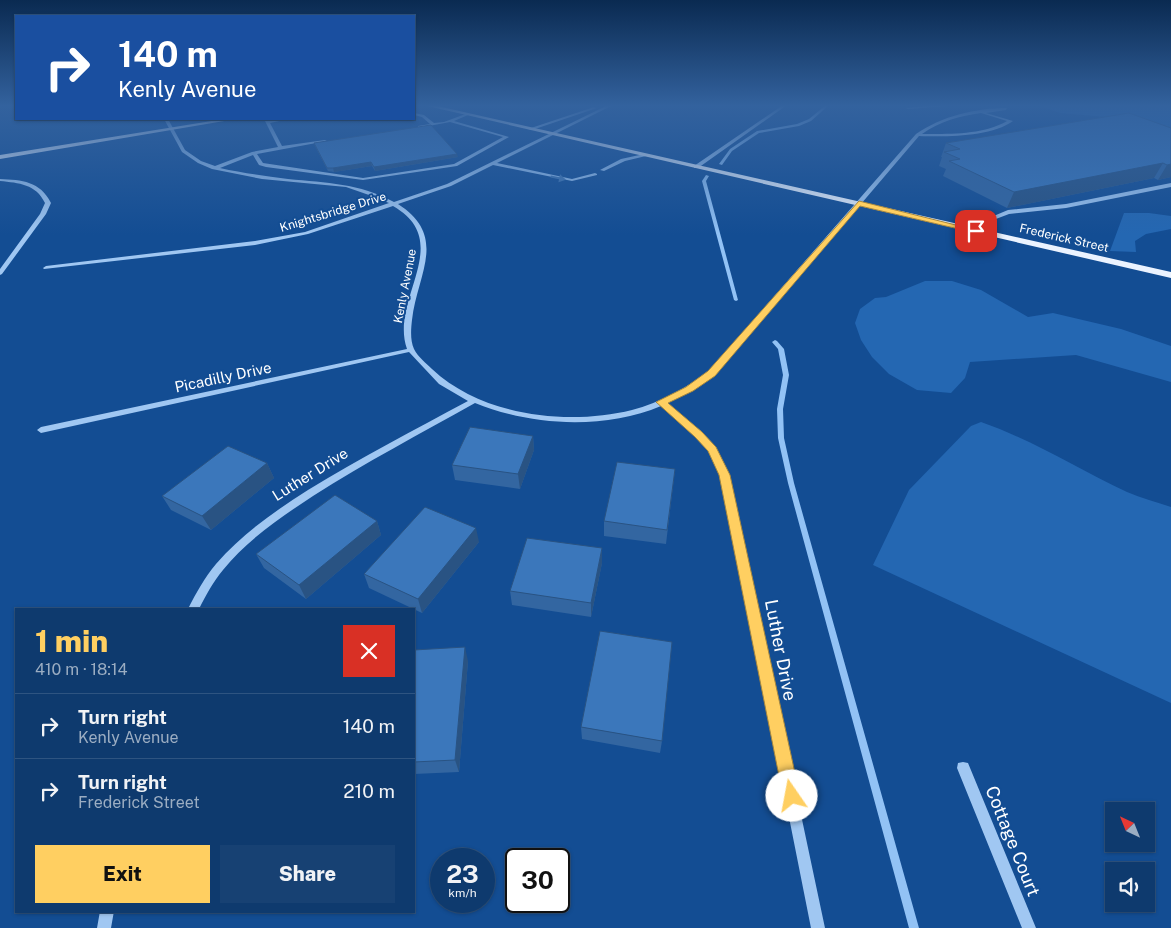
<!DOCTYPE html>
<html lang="en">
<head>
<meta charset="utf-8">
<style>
	:root { --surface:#0e3a6e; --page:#174173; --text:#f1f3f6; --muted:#9badc2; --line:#2e5481; --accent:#ffcf61 }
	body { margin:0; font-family:"Public Sans",sans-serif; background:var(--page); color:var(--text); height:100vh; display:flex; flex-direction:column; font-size:19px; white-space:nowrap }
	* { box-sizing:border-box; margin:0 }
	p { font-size:16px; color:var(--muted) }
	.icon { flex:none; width:28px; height:28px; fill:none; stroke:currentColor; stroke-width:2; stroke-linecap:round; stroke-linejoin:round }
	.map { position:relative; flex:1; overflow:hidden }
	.sheet { position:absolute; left:15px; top:608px; width:400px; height:305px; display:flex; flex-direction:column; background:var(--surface); border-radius:0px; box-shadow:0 1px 4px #0004,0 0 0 1px var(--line) }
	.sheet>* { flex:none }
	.guide { position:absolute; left:15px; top:15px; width:400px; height:105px; border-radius:0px; box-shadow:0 1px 4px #0004,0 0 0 1px var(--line); background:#1a4fa0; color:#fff; overflow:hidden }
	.needle { width:32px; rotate:317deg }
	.buttons { position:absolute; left:1105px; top:802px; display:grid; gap:10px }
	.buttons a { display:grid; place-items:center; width:50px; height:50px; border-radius:0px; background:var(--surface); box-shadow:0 1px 4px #0004,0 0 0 1px var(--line); font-size:25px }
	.speed { position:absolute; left:430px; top:848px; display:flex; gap:10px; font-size:25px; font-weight:700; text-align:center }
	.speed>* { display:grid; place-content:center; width:65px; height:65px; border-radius:50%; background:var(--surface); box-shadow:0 1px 4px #0004,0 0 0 1px var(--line); line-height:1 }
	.speed small { font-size:12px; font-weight:400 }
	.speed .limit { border:2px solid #111; border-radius:8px; background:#fff; color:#111 }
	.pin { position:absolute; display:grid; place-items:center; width:42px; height:42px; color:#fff; margin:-21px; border-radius:10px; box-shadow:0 2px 8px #0006 }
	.me { position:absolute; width:55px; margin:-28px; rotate:348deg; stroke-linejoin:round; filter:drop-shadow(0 0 4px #0008) }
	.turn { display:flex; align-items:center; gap:18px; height:105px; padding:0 20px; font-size:22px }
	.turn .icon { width:65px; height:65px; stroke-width:2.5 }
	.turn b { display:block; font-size:35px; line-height:42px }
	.round { display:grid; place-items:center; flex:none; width:52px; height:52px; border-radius:0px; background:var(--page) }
	.summary { display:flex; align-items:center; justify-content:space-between; height:85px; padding:0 20px }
	h1 { font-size:30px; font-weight:800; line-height:38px; color:var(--accent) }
	.button { display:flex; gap:10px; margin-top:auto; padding:10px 20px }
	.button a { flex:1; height:58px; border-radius:0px; background:var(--accent); color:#111; font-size:20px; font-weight:800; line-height:58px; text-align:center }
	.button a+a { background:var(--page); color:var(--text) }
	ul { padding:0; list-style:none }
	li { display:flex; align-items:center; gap:15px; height:65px; padding:0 20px; border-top:1px solid var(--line) }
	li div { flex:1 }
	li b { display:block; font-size:19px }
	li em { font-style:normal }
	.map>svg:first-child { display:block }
</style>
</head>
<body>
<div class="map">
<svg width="1171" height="928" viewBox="0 0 1171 928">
	<rect width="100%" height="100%" fill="#134d93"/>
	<!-- green -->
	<path fill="#2467b2" d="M 1038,105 L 1171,105 L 1171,134 L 1106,117 L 1060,113 Z
		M 1124,213 L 1149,213 L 1171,216 L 1171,229 L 1146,234 L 1135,241 L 1136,252 L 1110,251 Z
		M 925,281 L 952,281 L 981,290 L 1028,317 L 1053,313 L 1121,329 L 1171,346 L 1171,382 L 1076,355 L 970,362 L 965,378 L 951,393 L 917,390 L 889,374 L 872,357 L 861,340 L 855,323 L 860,309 L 875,298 L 886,297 Z
		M 981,422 C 1033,440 1078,469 1127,492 C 1141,498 1157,502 1171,507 L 1171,703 L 873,565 L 909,490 L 971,426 Z"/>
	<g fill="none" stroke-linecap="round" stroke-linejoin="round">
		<!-- stream -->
		<path fill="#92c2f5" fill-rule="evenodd" d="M 826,105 L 829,105 L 811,121 L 799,126 L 759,133 L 732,151 L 722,165 L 719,164 L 730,149 L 757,131 L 797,124 L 809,119 Z
			M 706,175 L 709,176 L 706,181 L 738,300 L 736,301 L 734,300 L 702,181 Z
			M 775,340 L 777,341 L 784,349 L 789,375 L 783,409 L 784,438 L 794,483 L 919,928 L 909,928 L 788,483 L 778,438 L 777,409 L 783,375 L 778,349 L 772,342 Z"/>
		<!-- minor -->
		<path fill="#a0c7f2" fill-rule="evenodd" d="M 608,105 L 613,105 L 497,163 L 572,179 L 595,173 L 597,174 L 597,175 L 572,181 L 493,165 L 451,186 L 398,204 C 449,237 417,274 412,320 C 411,329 410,340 414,349 C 418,357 426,363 432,369 C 482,416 567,426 632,410 C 660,403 686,388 709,371 L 916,134 C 942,116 976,108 1007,108 L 1006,110 L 986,113 L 1013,121 C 991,137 946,137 919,136 L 715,375 L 686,393 L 667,403 L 702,432 L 715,448 L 729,475 L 825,928 L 811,928 L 721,475 L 708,451 L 696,436 L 661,406 C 604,430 531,426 475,403 C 420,434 366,462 313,496 C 281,517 247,540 223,570 C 213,582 206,595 199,609 L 188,609 C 196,593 205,577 216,564 C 242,534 275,511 308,490 C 360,458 414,430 468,401 L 439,384 L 409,352 L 41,433 L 37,430 L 41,427 L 407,349 C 389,299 456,242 393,206 L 308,234 L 255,245 L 44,269 L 43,268 L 46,266 L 255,241 L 305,232 L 389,203 L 369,195 L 346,187 L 262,179 L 212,169 L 198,163 L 182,152 L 164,119 L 168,119 L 185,150 L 201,161 L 215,166 L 252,152 L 278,147 L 264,119 L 268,119 L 269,120 L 289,119 L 270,123 L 282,146 L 325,140 L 327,141 L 257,154 L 263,163 L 363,178 L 454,164 L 503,137 L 450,122 L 418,128 L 418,126 L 430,124 L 422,117 L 414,115 L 414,113 L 424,115 L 434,123 L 444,122 L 468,113 L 468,115 L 454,121 L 509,137 L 457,166 L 363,180 L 266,167 L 259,165 L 253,155 L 220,168 C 242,173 265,176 288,179 C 327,183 359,183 394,202 L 447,184 ZM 981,113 L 1007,121 C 983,135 949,134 922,134 C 940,121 960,116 981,113 Z
			M 783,105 L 787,105 L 698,168 L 694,168 L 694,166 Z
			M 941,105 L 960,105 L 908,109 L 906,108 Z
			M 594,107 L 597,108 L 532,130 L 528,129 Z
			M 644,154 L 646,155 L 646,156 L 625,161 L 604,171 L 600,170 L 621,159 Z
			M 0,179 C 22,180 40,181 51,203 L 46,214 L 2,274 L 0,275 L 0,269 L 40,214 L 45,203 C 36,184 19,183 0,181 Z
			M 1171,183 L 1171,187 L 1066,208 L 1009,214 L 988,222 L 978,232 L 973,231 L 984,220 L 1008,210 L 1066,204 Z
			M 963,762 L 968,763 L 1036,928 L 1022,928 L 957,768 L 958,763 Z
			M 100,911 L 114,911 L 111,928 L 97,928 Z"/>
		<!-- major -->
		<path fill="#ebf3ff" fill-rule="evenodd" d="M 423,105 L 433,105 L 1171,272 L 1171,278 Z
			M 224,119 L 236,119 L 0,159 L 0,155 Z"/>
	</g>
	<!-- wall -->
	<path fill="#3366a1" d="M 1171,128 L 1171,177 L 1158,180 L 1154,178 L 1007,208 L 943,176 L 946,169 L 939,166 L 942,157 L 941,157 L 946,143 Z
		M 314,143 L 458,157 L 375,171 L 372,166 L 334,172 L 328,171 L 315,146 Z
		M 533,436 L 534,450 L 520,489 L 455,480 L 452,465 Z
		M 267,463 L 274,478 L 211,530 L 171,510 L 162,496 Z
		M 675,469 L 666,544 L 604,536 L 604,521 Z
		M 377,521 L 381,535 L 306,599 L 264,568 L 256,554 Z
		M 479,542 L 422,613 L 369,588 L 364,574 Z
		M 602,548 L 602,563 L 591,617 L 512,605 L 510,591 Z
		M 414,650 L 468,661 L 459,772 L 414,774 Z
		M 581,727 L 662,741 L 660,753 L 582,739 Z"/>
	<!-- shaded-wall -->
	<path fill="#295383" d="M 457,154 L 458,157 L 375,171 L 374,167 Z
		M 371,162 L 372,166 L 334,172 L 333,168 Z
		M 1163,163 L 1154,178 L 1007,208 L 1014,192 Z
		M 1171,164 L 1171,177 L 1158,180 L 1167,165 Z
		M 533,436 L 534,450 L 520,489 L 518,474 Z
		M 267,463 L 274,478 L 211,530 L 202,516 Z
		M 377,521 L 381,535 L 306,599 L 299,585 Z
		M 476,528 L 479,542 L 422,613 L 418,599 Z
		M 602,548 L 602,563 L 591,617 L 591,603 Z
		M 465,647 L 468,661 L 459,772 L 455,760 Z"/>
	<!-- building -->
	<path fill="#3b77bb" stroke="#295383" d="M 1129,113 L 1171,128 L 1171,164 L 1167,165 L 1163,163 L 1014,192 L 949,161 L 960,159 L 944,152 L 960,149 L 946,143 Z
		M 431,125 L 457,154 L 374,167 L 371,162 L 333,168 L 327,168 L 314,143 Z
		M 470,427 L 533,436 L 518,474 L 452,465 Z
		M 228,446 L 267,463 L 202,516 L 162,496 Z
		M 617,462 L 675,469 L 667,530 L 604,521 Z
		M 335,495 L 377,521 L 299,585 L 256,554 Z
		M 425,507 L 476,528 L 418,599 L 364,574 Z
		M 527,538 L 602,548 L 591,603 L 510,591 Z
		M 600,631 L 672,642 L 662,741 L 581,727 Z
		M 465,647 L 455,760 L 414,762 L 414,650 Z"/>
	<!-- one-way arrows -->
	<defs><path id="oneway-solid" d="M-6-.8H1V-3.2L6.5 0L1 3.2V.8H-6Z" transform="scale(1.25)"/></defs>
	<use fill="#4478b4" href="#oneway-solid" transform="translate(558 178) rotate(12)"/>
	<!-- sky -->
	<linearGradient id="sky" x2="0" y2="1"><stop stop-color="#0a2a51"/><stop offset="0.45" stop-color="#33629e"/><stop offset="1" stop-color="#33629e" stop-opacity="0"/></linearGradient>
	<rect width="1171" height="235" fill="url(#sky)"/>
	<!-- route -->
	<path fill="#ffcf61" stroke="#a6873f" d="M 859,201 L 980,231 L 976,233 L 860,206 L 715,376 L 693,391 L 668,403 L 702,432 L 716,447 L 730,475 L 800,796 L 798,802 L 792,805 L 786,802 L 783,796 L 719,475 L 708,451 L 695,437 L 656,402 L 686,387 L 708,371 Z"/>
	<g text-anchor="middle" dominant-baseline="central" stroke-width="4" stroke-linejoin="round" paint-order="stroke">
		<!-- far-street labels -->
		<g font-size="12" fill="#fff" stroke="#134d93">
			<text transform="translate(333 212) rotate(-17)">Knightsbridge Drive</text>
			<text transform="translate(1064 238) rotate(13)">Frederick Street</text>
			<text transform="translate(405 286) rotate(-79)">Kenly Avenue</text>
		</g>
		<!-- street labels -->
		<g font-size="15" fill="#fff" stroke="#134d93">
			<text transform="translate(223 377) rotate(-12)">Picadilly Drive</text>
			<text transform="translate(310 474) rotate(-32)">Luther Drive</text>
		</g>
		<!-- near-street labels -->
		<g font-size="18" fill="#fff" stroke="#134d93">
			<text transform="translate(781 650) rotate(79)">Luther Drive</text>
			<text transform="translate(1013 841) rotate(68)">Cottage Court</text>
		</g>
	</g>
</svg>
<div class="buttons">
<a><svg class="needle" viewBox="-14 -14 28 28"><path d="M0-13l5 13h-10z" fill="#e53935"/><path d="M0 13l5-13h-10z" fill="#9badc2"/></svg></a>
<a><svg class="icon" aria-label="sound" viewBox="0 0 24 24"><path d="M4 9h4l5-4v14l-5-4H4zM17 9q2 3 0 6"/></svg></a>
</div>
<div class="speed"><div>23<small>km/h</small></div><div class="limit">30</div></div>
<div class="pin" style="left:976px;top:231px;background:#d93025"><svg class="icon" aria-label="arrive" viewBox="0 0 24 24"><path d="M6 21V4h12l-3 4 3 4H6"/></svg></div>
<svg class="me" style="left:792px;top:796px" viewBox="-20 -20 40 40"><circle r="19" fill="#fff"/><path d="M0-13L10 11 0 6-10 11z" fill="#ffcf61"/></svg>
<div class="guide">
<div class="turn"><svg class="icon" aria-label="right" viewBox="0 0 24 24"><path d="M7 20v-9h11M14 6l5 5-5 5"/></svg><div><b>140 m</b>Kenly Avenue</div></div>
</div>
<section class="sheet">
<div class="summary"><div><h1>1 min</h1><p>410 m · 18:14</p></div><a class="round" style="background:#d93025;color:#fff"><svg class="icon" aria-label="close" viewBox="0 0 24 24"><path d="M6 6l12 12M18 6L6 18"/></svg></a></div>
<ul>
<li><svg class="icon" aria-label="right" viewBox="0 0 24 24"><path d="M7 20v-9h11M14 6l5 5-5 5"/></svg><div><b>Turn right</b><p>Kenly Avenue</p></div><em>140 m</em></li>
<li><svg class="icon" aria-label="right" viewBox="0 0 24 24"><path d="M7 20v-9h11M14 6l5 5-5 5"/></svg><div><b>Turn right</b><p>Frederick Street</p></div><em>210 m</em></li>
</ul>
<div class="button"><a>Exit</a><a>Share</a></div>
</section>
</div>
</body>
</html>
